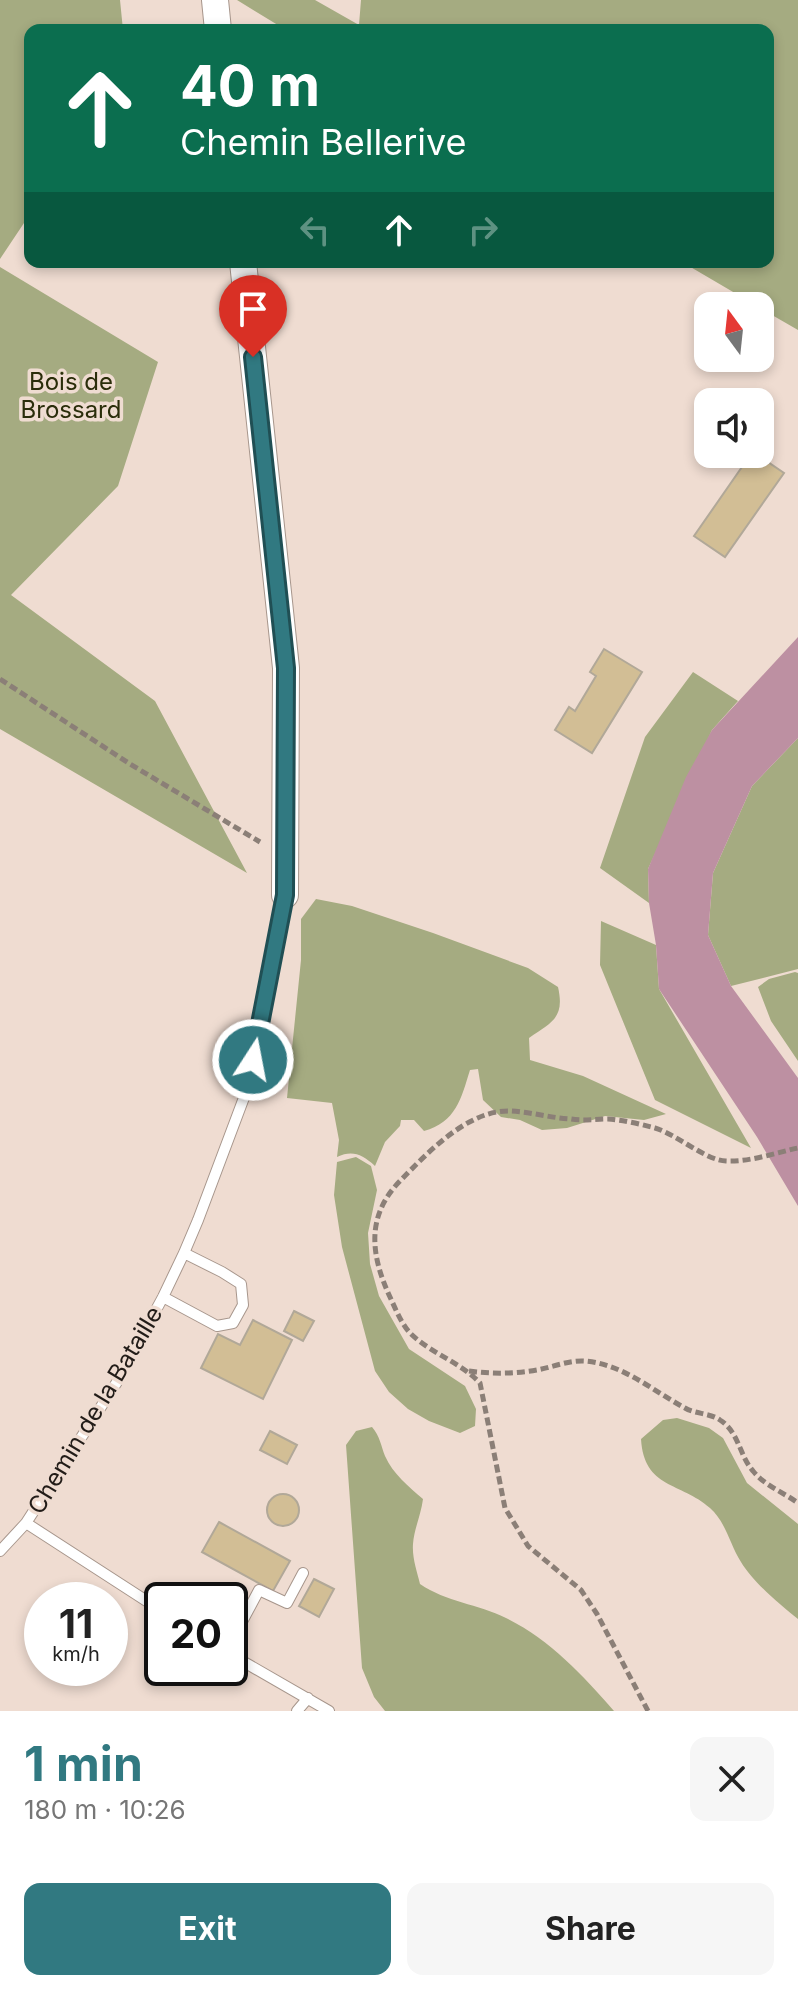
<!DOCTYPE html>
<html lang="en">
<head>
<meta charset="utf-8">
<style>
	:root { --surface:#fff; --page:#f6f6f6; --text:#222; --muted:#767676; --accent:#317981 }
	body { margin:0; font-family:Inter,sans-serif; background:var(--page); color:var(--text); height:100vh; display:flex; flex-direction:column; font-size:30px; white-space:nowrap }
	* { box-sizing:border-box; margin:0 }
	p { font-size:26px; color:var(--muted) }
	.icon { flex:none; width:44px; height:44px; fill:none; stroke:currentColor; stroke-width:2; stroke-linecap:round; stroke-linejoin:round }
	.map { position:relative; height:1711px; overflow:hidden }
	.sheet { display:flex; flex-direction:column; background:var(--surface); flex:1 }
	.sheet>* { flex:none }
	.guide { position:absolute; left:24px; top:24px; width:750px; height:244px; border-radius:16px; box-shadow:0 4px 12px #0003; background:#0b6e4f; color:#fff; overflow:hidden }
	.needle { width:52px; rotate:345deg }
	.fabs { position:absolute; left:694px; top:292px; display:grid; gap:16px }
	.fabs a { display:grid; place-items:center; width:80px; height:80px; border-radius:16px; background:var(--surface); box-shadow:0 4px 12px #0003; font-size:40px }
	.speed { position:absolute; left:24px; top:1582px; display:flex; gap:16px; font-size:40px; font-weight:700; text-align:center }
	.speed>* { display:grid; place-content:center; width:104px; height:104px; border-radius:50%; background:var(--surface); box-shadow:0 4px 12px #0003; line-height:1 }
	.speed small { font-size:20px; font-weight:400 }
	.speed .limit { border:4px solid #111; border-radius:12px; background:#fff; color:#111 }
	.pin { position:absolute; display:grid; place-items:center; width:68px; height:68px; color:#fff; margin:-82px -34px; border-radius:50% 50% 50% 0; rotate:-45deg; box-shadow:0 0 8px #0007 }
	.pin .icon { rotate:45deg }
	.me { position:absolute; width:88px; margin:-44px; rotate:11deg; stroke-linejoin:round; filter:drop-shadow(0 0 6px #0008) }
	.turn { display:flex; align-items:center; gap:28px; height:168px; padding:0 24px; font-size:36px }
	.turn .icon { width:104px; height:104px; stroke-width:2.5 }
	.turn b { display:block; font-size:56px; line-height:68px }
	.lanes { display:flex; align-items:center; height:76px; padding:0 24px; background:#0003; justify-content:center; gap:40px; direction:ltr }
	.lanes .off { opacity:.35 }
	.round { display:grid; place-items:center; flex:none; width:84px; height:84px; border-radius:16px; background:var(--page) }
	.head { display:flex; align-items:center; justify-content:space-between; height:136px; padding:0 24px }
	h1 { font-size:48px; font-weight:700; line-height:60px; color:var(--accent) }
	.action { display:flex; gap:16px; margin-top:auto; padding:16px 24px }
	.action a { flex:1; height:92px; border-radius:16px; background:var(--accent); color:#fff; font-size:32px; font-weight:700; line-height:92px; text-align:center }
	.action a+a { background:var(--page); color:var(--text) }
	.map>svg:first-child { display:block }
</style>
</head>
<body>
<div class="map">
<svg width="798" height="1711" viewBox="0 0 798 1711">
	<rect width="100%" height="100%" fill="#efdcd1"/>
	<!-- forest -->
	<path fill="#a5ab81" d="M 0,0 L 120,0 L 123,30 L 30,30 L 30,214 L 0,259 Z
		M 237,0 L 315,0 L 359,25 L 361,0 L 798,0 L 798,330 L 760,308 L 760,306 L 757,306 L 682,262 L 768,262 L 768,30 L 286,30 Z
		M 0,267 L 158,362 L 118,486 L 11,595 L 155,701 L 247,873 L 0,729 Z
		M 693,672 L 738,701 L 712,730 L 648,869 L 649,903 L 600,868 L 645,737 Z
		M 798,738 L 798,969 L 731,986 L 708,935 L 713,873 L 752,786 Z
		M 316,899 L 352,906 L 433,933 L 528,968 L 558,987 C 565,1018 552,1022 529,1038 L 530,1060 L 583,1076 L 666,1114 L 644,1120 L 605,1116 L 567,1128 L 542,1130 L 520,1120 L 501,1117 L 483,1100 L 478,1069 L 470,1070 C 461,1099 456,1122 424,1131 L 414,1120 L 401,1120 L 400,1126 L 385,1142 L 375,1166 C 362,1154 352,1150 337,1157 L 339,1140 L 332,1103 L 287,1098 L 301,960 L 301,919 Z
		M 601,921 L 656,945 L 659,989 L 751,1148 L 655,1100 L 600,965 Z
		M 795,972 L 798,973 L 798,1061 L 771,1021 L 758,987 L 769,979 Z
		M 356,1157 L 371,1166 L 377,1190 L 368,1233 L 370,1264 L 379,1296 L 409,1349 L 465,1386 L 476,1409 L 475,1426 L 460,1433 L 429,1421 L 408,1409 L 389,1392 L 375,1371 L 342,1247 L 334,1195 L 337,1162 Z
		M 677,1418 L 709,1428 L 723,1438 L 747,1483 L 798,1524 L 798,1619 C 780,1605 753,1582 741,1562 C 730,1545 726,1522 710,1508 C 681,1482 644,1489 641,1439 L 663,1420 Z
		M 372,1427 C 380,1436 381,1446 385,1456 C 393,1474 409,1487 423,1499 C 421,1515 414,1529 413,1544 C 412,1558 417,1571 420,1584 C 446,1602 478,1604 506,1618 C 549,1639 583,1675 614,1711 L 385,1711 L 374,1697 L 362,1668 L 346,1445 L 356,1431 Z"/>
	<!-- water -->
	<path fill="#bd90a2" d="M 798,637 L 798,738 L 752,786 L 713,873 L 708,935 L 731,986 L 798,1078 L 798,1206 L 757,1137 L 659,989 L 656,945 L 649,903 L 648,869 L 686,777 L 712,730 Z"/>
	<!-- building -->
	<path fill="#d2be95" stroke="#b1a898" stroke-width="2" d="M 751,454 L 756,454 L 784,473 L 725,557 L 694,536 Z
		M 604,649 L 642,672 L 592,753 L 555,730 L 569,707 L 575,711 L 596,676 L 590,672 Z
		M 294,1311 L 314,1321 L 303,1341 L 284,1331 Z
		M 253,1320 L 292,1340 L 263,1399 L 201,1368 L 218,1334 L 240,1345 Z
		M 270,1431 L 297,1445 L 287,1464 L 260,1450 Z
		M267 1510a16 16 0 1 1 32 0a16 16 0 1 1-32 0Z
		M 219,1522 L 290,1561 L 273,1591 L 202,1552 Z
		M 314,1579 L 334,1589 L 319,1617 L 299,1606 Z"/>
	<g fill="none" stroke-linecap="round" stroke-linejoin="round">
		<defs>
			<path id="service" d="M 163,1297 L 217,1326 L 233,1323 L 243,1305 L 241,1284 L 222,1272 L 184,1253
				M 26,1523 L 162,1611
				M 0,1551 L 26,1523 L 117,1382 L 163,1297 L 184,1253 L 198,1220 L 248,1087 L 285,897
				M 230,1644 L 259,1590 L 287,1603 L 303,1573
				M 230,1654 L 329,1711
				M 297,1711 L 308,1698"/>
			<path id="tertiary" d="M 215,0 L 218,30
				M 243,262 L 286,668 L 285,895"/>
		</defs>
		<!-- service casing -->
		<use href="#service" stroke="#a7968c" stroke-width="12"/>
		<!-- tertiary casing -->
		<use href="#tertiary" stroke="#a7968c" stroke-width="28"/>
		<!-- path -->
		<path stroke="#8b7f77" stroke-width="5" stroke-dasharray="8 4" stroke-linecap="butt" d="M 0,679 L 130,764 L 260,842
			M 469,1371 C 492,1374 514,1374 537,1370 C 553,1367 569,1360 585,1361 C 623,1364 653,1391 685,1408 C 695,1414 710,1413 720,1420 C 739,1432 739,1455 753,1471 C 765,1486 783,1492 798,1503
			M 648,1711 L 597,1614 L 581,1590 L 528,1546 L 505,1508 L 480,1383 C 460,1362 432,1354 411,1334 C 402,1325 396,1310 390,1297 C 371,1256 365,1216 401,1180 C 428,1152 469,1109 511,1111 C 531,1112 551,1118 571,1119 C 583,1121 595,1119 608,1119 C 623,1120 640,1124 655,1128 C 676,1134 707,1161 726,1161 C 750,1162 775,1153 798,1148"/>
		<!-- service -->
		<use href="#service" stroke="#fff" stroke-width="10"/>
		<!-- tertiary -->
		<use href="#tertiary" stroke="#fff" stroke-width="26"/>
	</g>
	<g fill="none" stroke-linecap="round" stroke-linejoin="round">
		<defs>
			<path id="route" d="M 253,357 L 286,668 L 285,895 L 253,1060"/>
		</defs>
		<!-- route casing -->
		<use href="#route" stroke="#204f54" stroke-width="20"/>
		<!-- route -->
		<use href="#route" stroke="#317981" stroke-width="14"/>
	</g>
	<g text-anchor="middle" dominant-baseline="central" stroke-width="7" stroke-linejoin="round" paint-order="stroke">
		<!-- park labels -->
		<g font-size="24" fill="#2a2d0a" stroke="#efdcd1">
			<text x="71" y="381">Bois de<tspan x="71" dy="28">Brossard</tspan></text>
		</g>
		<!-- street labels -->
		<g font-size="24" fill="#221c18" stroke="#efdcd1">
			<text transform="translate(95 1410) rotate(-59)">Chemin de la Bataille</text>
		</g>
	</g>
</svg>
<div class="fabs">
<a><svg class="needle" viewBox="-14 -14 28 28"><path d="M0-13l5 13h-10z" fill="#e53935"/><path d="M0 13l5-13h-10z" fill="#767676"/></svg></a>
<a><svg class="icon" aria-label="sound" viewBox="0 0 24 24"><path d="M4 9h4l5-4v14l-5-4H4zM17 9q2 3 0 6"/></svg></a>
</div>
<div class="speed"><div>11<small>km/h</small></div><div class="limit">20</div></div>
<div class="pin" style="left:253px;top:357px;background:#d93025"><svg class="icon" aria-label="arrive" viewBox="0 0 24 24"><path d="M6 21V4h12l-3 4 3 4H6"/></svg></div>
<svg class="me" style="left:253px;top:1060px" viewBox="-20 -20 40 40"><circle r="17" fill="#317981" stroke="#fff" stroke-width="3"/><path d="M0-11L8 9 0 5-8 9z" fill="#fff"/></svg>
<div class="guide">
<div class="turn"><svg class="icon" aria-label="ahead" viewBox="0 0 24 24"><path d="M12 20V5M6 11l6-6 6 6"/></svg><div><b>40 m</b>Chemin Bellerive</div></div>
<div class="lanes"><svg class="icon off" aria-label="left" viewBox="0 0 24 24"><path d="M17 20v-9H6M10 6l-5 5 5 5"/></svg><svg class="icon" aria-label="ahead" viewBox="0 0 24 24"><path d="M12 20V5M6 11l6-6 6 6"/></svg><svg class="icon off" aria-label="right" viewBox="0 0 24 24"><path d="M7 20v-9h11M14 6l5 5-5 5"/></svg></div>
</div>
</div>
<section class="sheet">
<div class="head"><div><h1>1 min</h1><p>180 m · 10:26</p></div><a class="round"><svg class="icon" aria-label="close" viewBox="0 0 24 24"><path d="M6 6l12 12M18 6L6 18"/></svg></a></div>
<div class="action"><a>Exit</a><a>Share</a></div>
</section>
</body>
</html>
